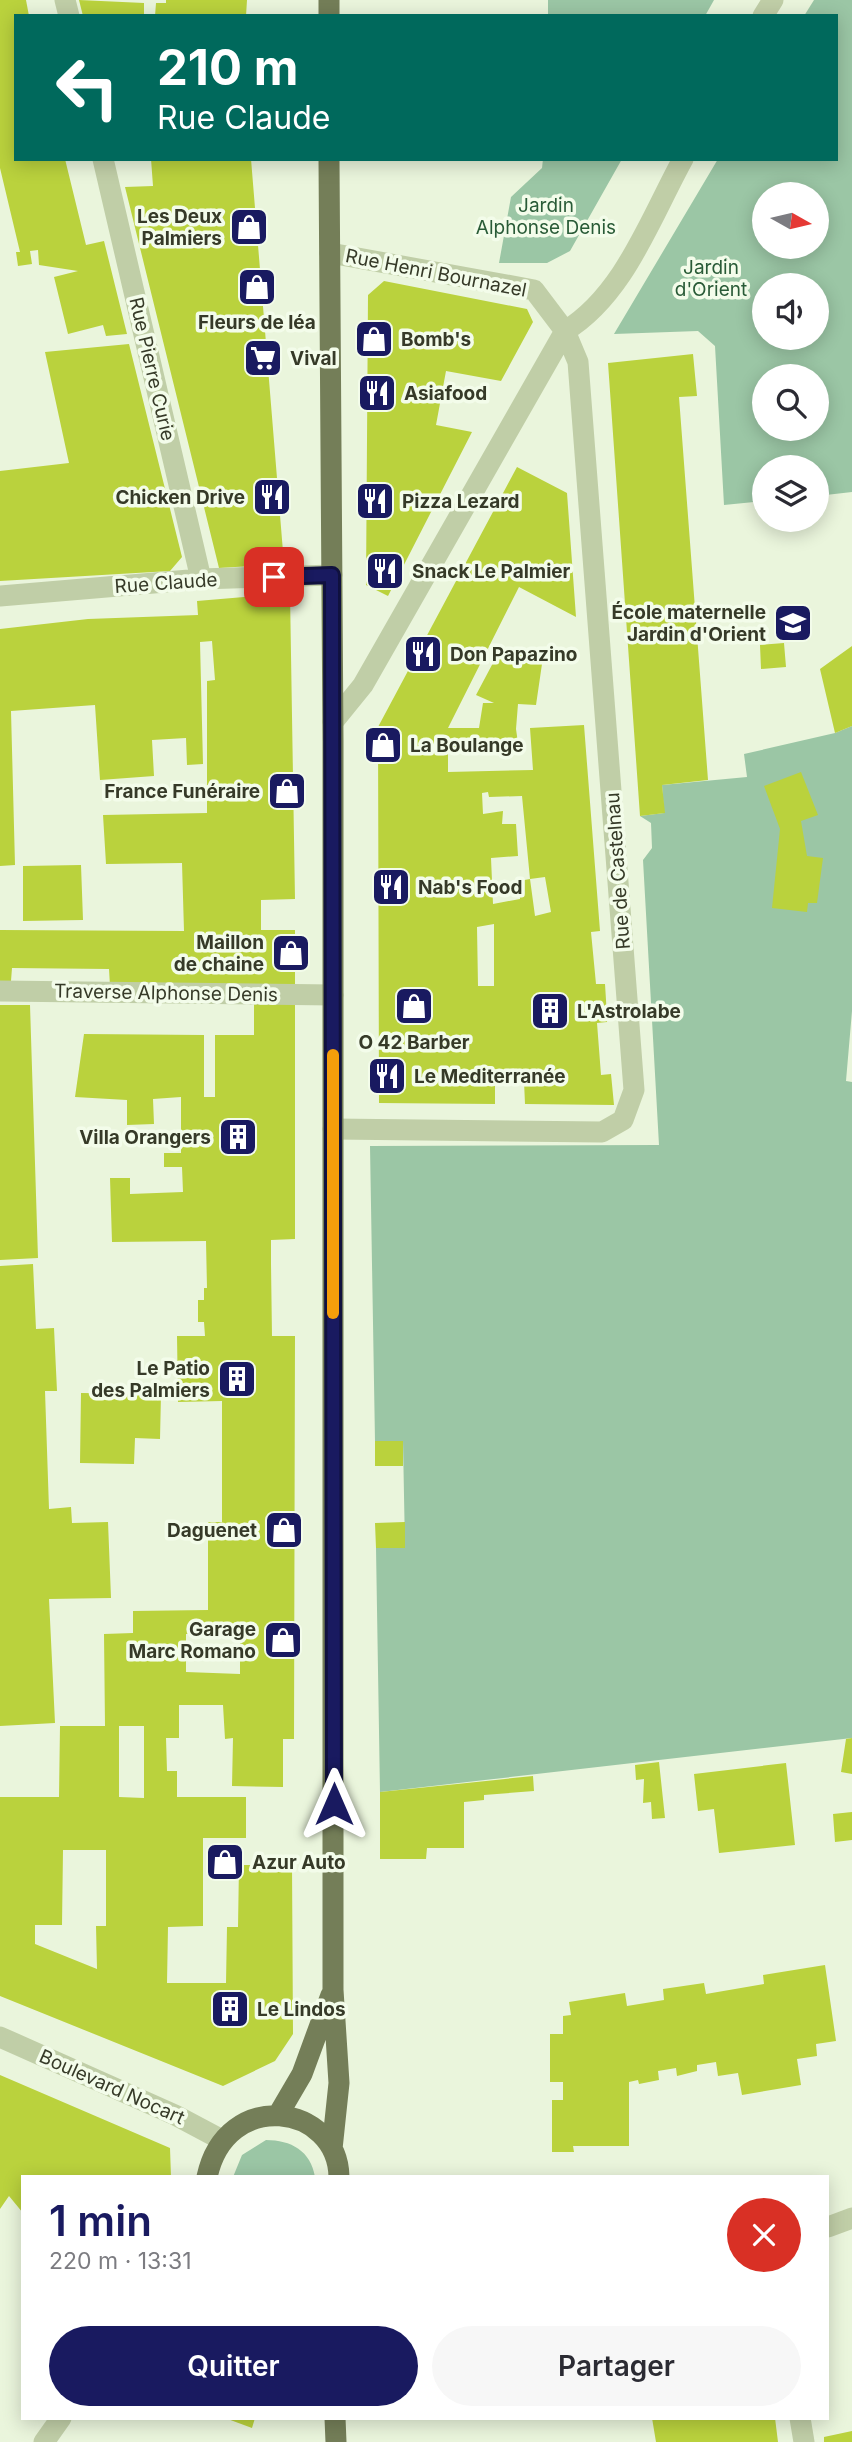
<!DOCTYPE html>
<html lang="fr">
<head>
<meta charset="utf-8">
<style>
	:root { --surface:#fff; --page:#f7f7f7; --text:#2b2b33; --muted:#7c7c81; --accent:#191a60 }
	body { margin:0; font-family:Inter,sans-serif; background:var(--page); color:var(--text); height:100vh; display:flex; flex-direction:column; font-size:26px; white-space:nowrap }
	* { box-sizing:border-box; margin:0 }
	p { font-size:23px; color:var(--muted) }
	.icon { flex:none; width:38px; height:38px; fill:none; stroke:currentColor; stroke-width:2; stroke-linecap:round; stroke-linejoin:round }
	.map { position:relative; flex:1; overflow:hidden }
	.details { position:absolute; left:21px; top:2175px; width:808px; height:245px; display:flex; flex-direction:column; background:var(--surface); border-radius:0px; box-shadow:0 4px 18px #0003 }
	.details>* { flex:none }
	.top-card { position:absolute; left:14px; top:14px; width:824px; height:147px; border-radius:0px; box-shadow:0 4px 18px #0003; background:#00695c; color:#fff; overflow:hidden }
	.needle { width:46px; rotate:98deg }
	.tools { position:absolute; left:752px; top:182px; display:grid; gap:14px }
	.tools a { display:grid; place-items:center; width:77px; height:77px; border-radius:50%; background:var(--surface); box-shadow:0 4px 18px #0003; font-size:35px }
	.pin { position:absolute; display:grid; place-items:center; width:60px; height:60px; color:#fff; margin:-30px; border-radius:14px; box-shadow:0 4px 10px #0006 }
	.me { position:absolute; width:77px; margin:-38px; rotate:0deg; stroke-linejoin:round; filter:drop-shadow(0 0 5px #0008) }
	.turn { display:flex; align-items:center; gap:24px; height:147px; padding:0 28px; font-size:32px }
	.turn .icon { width:91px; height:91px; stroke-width:2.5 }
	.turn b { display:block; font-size:49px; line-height:60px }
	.round { display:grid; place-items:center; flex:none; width:74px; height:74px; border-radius:37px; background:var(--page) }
	.summary { display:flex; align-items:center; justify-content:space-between; height:119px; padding:0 28px }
	h1 { font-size:42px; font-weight:600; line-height:52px; color:var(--accent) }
	.cta { display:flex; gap:14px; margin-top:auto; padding:14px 28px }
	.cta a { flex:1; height:80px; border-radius:42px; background:var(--accent); color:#fff; font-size:28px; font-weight:600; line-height:80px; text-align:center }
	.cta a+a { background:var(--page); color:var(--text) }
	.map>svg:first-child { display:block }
</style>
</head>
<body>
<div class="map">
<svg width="852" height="2442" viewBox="0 0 852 2442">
	<rect width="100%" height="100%" fill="#eaf5dc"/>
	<!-- green -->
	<path fill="#9bc6a5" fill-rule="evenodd" d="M 548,0 L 714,0 L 705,16 L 548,16 Z
		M 814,0 L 852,0 L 852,492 L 817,496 L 817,467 L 765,467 L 765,501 L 724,505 L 715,346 L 698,331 L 614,334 L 718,159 L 836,159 L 836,16 L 804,16 ZM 765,194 L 817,194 L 817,247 L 765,247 ZM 765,285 L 817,285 L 817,338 L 765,338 ZM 765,376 L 817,376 L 817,429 L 765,429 Z
		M 543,159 L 622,159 L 570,251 L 547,263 L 499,263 L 511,197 L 542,168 Z
		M 852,726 L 852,1011 L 846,1081 L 852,1082 L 852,1738 L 380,1792 L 376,1548 L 405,1548 L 403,1442 L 375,1441 L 370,1146 L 659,1145 L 643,860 L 652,848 L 651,823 L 640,816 L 664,813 L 662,785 L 747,777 L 744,754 L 835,733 Z
		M 266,2140 C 291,2140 311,2151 315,2177 L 233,2177 L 242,2155 Z"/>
	<!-- building -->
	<path fill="#bad23d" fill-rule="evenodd" d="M 0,0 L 26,0 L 29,16 L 16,16 L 16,159 L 65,159 L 86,245 L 104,241 L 127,334 L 106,336 L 103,325 L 68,334 L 54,277 L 78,271 L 39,265 L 38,250 L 30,251 L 32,264 L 18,266 L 16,252 L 20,252 L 0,168 Z
		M 79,0 L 144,3 L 144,16 L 83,16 Z
		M 166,0 L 247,0 L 246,16 L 155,16 L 156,3 L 166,3 Z
		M 151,159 L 251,159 L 284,564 L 219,568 L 125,187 L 153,186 Z
		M 384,281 L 527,309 L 533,322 L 501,381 L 446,371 L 436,425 L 472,432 L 388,596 L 366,585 L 368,295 Z
		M 129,344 L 182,557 L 170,571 L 0,581 L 0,471 L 69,463 L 45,352 Z
		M 693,354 L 697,396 L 679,397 L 708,780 L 662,785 L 665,813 L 640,816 L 608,363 Z
		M 517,467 L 567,493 L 576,617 L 519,587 L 448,728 L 479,728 L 483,703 L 494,703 L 476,695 L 502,646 L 542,664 L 536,705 L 518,704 L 516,729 L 519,750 L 448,750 L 448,772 L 533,770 L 530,728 L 584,725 L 600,931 L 591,932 L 596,984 L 605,984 L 606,1000 L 607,1022 L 597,1023 L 601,1075 L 611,1074 L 614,1105 L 525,1104 L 524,1081 L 495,1083 L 495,1104 L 379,1103 L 378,727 ZM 488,792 L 489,797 L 522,796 L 530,879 L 519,881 L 520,899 L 493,904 L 491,858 L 518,856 L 516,824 L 502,824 L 503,811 L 483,814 L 482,793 ZM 545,877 L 551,912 L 535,916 L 530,879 ZM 494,924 L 494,986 L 478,986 L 477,927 Z
		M 290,593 L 295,899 L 261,900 L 261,930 L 295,930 L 295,1239 L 271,1240 L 271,1264 L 272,1336 L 295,1336 L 294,1739 L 283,1739 L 283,1787 L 232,1786 L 233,1738 L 225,1739 L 223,1705 L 179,1705 L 179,1738 L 166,1738 L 167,1771 L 177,1771 L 177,1797 L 246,1797 L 246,1838 L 203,1838 L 203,1926 L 168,1927 L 167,1983 L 226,1983 L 227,1927 L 238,1927 L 239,1865 L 292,1865 L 293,2034 L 275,2061 L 223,2086 L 0,1996 L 0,1797 L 59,1797 L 60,1726 L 105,1726 L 104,1634 L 133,1633 L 133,1611 L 208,1610 L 208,1522 L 222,1522 L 222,1401 L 178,1402 L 177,1336 L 205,1336 L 204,1322 L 198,1322 L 198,1300 L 204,1300 L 204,1288 L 207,1288 L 206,1241 L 112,1242 L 110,1178 L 130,1178 L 130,1194 L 183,1192 L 182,1167 L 164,1167 L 164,1153 L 181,1153 L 181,1097 L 153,1099 L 154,1124 L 127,1125 L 127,1100 L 75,1097 L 84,1034 L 204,1035 L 204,1097 L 215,1097 L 215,1035 L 254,1035 L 254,985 L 110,986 L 109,969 L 12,968 L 11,981 L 0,981 L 0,930 L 184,931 L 182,863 L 106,864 L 103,815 L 207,813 L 207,681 L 215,680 L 212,641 L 200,642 L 203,764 L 187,765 L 186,738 L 152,740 L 154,776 L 100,780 L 95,705 L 11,711 L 15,865 L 0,866 L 0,629 L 88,619 L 198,615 L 197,601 ZM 240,1633 L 240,1674 L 186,1672 L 186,1634 ZM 119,1726 L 144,1726 L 144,1798 L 119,1797 ZM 63,1850 L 106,1850 L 106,1926 L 96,1926 L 97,1969 L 35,1944 L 35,1925 L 62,1925 Z
		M 784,643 L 786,667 L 761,669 L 760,645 Z
		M 852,646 L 852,726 L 835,733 L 820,669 Z
		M 801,772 L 818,815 L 801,821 L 807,856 L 823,858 L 817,903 L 808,903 L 807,912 L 772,908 L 780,829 L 764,786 Z
		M 81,865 L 83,920 L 23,921 L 23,866 Z
		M 0,1005 L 30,1005 L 38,1258 L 0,1260 Z
		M 33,1264 L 36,1329 L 54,1328 L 57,1391 L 45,1391 L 49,1509 L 71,1507 L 72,1523 L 108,1522 L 111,1598 L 49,1599 L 55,1723 L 0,1726 L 0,1266 Z
		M 81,1393 L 161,1394 L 160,1439 L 135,1438 L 134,1464 L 80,1463 Z
		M 375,1441 L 403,1441 L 403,1466 L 375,1466 Z
		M 405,1522 L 405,1548 L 376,1548 L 375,1523 Z
		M 852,1738 L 852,1774 L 841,1772 L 846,1739 Z
		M 659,1762 L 665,1818 L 652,1819 L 651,1802 L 643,1803 L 644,1779 L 636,1780 L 635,1765 Z
		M 786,1763 L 795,1845 L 719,1853 L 714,1809 L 698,1811 L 694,1774 Z
		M 533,1776 L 534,1791 L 484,1795 L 484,1800 L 464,1802 L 464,1848 L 427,1848 L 426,1859 L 380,1859 L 380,1792 Z
		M 852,1812 L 852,1840 L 835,1842 L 833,1814 Z
		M 825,1965 L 836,2041 L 816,2044 L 817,2056 L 797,2059 L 801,2085 L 742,2095 L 738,2073 L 718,2076 L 716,2062 L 697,2065 L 697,2071 L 677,2076 L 676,2068 L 658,2071 L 659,2080 L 639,2084 L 638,2080 L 629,2082 L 629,2146 L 573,2146 L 574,2152 L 552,2152 L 552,2100 L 563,2100 L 563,2082 L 550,2082 L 550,2034 L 563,2034 L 563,2016 L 571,2015 L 569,2002 L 625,1993 L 627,2006 L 664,2000 L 663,1989 L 704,1983 L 706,1994 L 764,1984 L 763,1975 Z
		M 0,2075 L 170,2148 L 171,2177 L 23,2177 L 23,2213 L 9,2196 L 0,2209 Z
		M 225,2418 L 255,2418 L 252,2428 Z
		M 652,2418 L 775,2418 L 778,2442 L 656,2442 Z
		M 852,2431 L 852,2442 L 824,2442 L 824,2437 Z"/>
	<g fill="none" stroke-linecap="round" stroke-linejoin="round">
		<!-- minor -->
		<path stroke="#c0cea7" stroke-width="21" d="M 65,0 L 69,16
			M 763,16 L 773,0
			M 103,159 L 201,579
			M 330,253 L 534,290 L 565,331 L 578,362 L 634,1090 L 623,1120 L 602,1132 L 333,1129
			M 0,596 L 201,579 L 332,575
			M 333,722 L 363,685 L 565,331 C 624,295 650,219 683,159
			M 0,991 L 333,995
			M 0,2037 L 175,2115 L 222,2140
			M 828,2227 L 852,2218
			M 800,2418 L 804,2442
			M 44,2442 L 61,2418"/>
		<!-- major -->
		<path stroke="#747e58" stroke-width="21" d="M 329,0 L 329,16
			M 329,159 L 333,741 L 333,1990 L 339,2083 L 332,2149
			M 278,2115 L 302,2074 L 331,1995
			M 207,2177 C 226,2087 338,2104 339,2177
			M 335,2418 L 336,2442"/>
	</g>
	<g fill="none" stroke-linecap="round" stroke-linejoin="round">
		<defs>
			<path id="route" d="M 274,577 L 332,575 L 334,1804"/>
		</defs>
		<!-- route casing -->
		<use href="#route" stroke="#10113e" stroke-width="18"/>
		<!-- route -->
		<use href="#route" stroke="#191a60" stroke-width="12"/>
		<!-- slow -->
		<path stroke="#f59e0b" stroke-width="12" d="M 333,1055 L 333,1313"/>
	</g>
	<!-- icons -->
	<defs>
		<symbol id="shop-square" viewBox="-11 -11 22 22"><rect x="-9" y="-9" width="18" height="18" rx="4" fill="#191a60" stroke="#f3fcea"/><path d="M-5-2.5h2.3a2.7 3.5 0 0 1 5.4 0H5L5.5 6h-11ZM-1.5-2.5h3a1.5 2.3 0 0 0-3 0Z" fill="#fff"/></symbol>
		<symbol id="supermarket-square" viewBox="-11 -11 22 22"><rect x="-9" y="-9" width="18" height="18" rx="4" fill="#191a60" stroke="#f3fcea"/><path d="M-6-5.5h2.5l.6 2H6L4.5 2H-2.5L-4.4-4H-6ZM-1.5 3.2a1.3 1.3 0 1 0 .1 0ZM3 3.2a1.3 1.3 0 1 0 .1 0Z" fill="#fff"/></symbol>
		<symbol id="restaurant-square" viewBox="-11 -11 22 22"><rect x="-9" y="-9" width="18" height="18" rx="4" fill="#191a60" stroke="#f3fcea"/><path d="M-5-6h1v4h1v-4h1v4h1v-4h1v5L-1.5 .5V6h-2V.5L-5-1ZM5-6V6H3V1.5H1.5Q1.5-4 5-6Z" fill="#fff"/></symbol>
		<symbol id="school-square" viewBox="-11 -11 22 22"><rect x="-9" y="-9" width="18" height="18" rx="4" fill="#191a60" stroke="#f3fcea"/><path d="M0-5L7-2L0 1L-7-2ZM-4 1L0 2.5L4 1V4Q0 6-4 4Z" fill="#fff"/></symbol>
		<symbol id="building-square" viewBox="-11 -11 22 22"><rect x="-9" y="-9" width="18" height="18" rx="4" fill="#191a60" stroke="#f3fcea"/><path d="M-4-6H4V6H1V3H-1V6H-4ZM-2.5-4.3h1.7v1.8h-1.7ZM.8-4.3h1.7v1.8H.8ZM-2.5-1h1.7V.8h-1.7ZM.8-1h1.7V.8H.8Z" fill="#fff"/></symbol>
	</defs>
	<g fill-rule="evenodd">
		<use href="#shop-square" x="227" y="205" width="44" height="44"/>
		<use href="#shop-square" x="235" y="265" width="44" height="44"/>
		<use href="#shop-square" x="352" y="317" width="44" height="44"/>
		<use href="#supermarket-square" x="241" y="336" width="44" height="44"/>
		<use href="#restaurant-square" x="355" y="371" width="44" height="44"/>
		<use href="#restaurant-square" x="250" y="475" width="44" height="44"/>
		<use href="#restaurant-square" x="353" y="479" width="44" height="44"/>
		<use href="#restaurant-square" x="363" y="549" width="44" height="44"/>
		<use href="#school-square" x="771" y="601" width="44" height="44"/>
		<use href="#restaurant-square" x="401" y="632" width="44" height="44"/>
		<use href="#shop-square" x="361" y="723" width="44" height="44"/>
		<use href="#shop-square" x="265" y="769" width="44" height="44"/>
		<use href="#restaurant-square" x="369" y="865" width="44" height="44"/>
		<use href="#shop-square" x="269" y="931" width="44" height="44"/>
		<use href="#shop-square" x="392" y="984" width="44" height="44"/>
		<use href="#building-square" x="528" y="989" width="44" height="44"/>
		<use href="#restaurant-square" x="365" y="1054" width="44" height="44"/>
		<use href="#building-square" x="216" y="1115" width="44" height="44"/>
		<use href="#building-square" x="215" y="1357" width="44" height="44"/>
		<use href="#shop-square" x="262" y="1508" width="44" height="44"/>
		<use href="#shop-square" x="261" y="1618" width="44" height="44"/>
		<use href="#shop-square" x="203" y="1840" width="44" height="44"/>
		<use href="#building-square" x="208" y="1987" width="44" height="44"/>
	</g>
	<g text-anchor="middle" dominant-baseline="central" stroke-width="7" stroke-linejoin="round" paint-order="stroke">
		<!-- park labels -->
		<g font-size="19" fill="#295b37" stroke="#f3fcea">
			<text x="546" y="205">Jardin<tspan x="546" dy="22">Alphonse Denis</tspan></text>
			<text x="711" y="267">Jardin<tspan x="711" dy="22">d'Orient</tspan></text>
		</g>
		<!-- poi labels -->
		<g font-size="19" font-weight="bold" fill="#363a28" stroke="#f3fcea" text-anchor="start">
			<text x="222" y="216" text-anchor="end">Les Deux<tspan x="222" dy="22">Palmiers</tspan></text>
			<text x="257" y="322" text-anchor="middle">Fleurs de léa</text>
			<text x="401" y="339">Bomb's</text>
			<text x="290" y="358">Vival</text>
			<text x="404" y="393">Asiafood</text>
			<text x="245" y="497" text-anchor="end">Chicken Drive</text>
			<text x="402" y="501">Pizza Lezard</text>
			<text x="412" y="571">Snack Le Palmier</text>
			<text x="766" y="612" text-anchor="end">École maternelle<tspan x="766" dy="22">Jardin d'Orient</tspan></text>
			<text x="450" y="654">Don Papazino</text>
			<text x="410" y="745">La Boulange</text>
			<text x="260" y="791" text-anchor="end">France Funéraire</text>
			<text x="418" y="887">Nab's Food</text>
			<text x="264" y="942" text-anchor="end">Maillon<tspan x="264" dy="22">de chaine</tspan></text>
			<text x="577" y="1011">L'Astrolabe</text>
			<text x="414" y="1042" text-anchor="middle">O 42 Barber</text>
			<text x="414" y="1076">Le Mediterranée</text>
			<text x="211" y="1137" text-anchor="end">Villa Orangers</text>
			<text x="210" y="1368" text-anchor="end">Le Patio<tspan x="210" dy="22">des Palmiers</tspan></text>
			<text x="257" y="1530" text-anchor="end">Daguenet</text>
			<text x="256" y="1629" text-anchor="end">Garage<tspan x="256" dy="22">Marc Romano</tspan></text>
			<text x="252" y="1862">Azur Auto</text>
			<text x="257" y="2009">Le Lindos</text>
		</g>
		<!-- street labels -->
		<g font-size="19" fill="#363a28" stroke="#f3fcea">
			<text transform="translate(436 273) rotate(11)">Rue Henri Bournazel</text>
			<text transform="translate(152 369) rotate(77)">Rue Pierre Curie</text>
			<text transform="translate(166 583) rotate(-4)">Rue Claude</text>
			<text transform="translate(618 871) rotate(-94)">Rue de Castelnau</text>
			<text transform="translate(166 993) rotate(1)">Traverse Alphonse Denis</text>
			<text transform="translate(112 2087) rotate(24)">Boulevard Nocart</text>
		</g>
	</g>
</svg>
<div class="tools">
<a><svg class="needle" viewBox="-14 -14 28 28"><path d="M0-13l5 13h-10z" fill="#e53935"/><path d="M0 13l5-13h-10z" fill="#7c7c81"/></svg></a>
<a><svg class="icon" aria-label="sound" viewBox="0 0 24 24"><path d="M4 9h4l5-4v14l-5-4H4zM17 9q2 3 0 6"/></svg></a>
<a><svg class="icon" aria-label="search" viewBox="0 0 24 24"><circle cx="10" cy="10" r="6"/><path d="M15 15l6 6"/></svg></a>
<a><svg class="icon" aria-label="layers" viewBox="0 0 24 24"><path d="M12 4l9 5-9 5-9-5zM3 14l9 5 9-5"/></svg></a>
</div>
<div class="pin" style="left:274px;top:577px;background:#d93025"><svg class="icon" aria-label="arrive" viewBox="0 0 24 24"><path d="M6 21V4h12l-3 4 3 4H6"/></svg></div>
<svg class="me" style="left:334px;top:1804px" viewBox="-20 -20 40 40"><path d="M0-17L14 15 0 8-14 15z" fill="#191a60" stroke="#fff" stroke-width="4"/></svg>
<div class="top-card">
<div class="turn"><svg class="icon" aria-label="left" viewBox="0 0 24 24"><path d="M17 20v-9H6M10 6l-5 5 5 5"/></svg><div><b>210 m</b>Rue Claude</div></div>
</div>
<section class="details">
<div class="summary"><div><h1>1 min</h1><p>220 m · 13:31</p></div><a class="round" style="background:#d93025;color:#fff"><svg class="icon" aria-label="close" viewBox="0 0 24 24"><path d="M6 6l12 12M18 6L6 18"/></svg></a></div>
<div class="cta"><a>Quitter</a><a>Partager</a></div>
</section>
</div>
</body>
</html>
